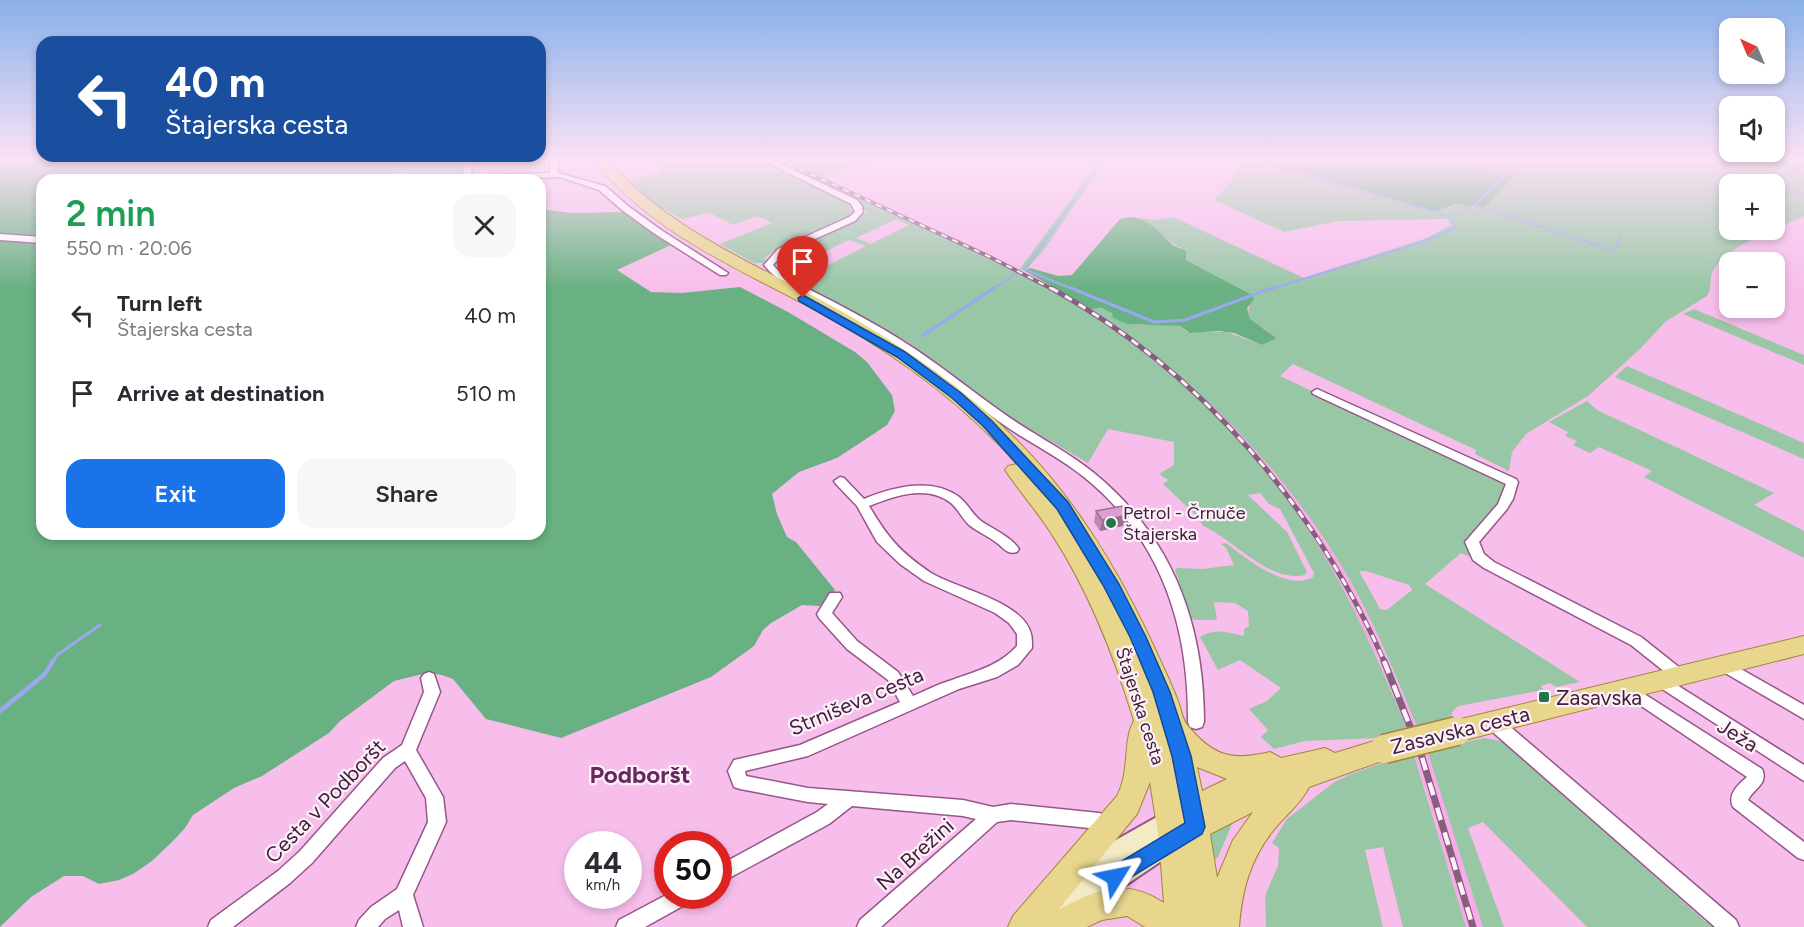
<!DOCTYPE html>
<html lang="en">
<head>
<meta charset="utf-8">
<style>
	:root { --surface:#fff; --page:#f7f7f7; --text:#2b2b33; --muted:#7c7c81; --accent:#1a73e8 }
	body { margin:0; font-family:Figtree,sans-serif; background:var(--page); color:var(--text); height:100vh; display:flex; flex-direction:column; font-size:22px; white-space:nowrap }
	* { box-sizing:border-box; margin:0 }
	p { font-size:20px; color:var(--muted) }
	.icon { flex:none; width:33px; height:33px; fill:none; stroke:currentColor; stroke-width:2; stroke-linecap:round; stroke-linejoin:round }
	.map { position:relative; flex:1; overflow:hidden }
	.sheet { position:absolute; left:36px; top:174px; width:510px; height:366px; display:flex; flex-direction:column; background:var(--surface); border-radius:18px; box-shadow:0 3px 9px #0003 }
	.sheet>* { flex:none }
	.top-card { position:absolute; left:36px; top:36px; width:510px; height:126px; border-radius:18px; box-shadow:0 3px 9px #0003; background:#1a4fa0; color:#fff; overflow:hidden }
	.needle { width:39px; rotate:316deg }
	.tools { position:absolute; left:1719px; top:18px; display:grid; gap:12px }
	.tools a { display:grid; place-items:center; width:66px; height:66px; border-radius:12px; background:var(--surface); box-shadow:0 3px 9px #0003; font-size:30px }
	.speed { position:absolute; left:564px; top:831px; display:flex; gap:12px; font-size:30px; font-weight:700; text-align:center }
	.speed>* { display:grid; place-content:center; width:78px; height:78px; border-radius:50%; background:var(--surface); box-shadow:0 3px 9px #0003; line-height:1 }
	.speed small { font-size:15px; font-weight:400 }
	.speed .limit { border:9px solid #d22; background:#fff; color:#111 }
	.pin { position:absolute; display:grid; place-items:center; width:51px; height:51px; color:#fff; margin:-62px -26px; border-radius:50% 50% 50% 0; rotate:-45deg; box-shadow:0 0 6px #0007 }
	.pin .icon { rotate:45deg }
	.me { position:absolute; width:66px; margin:-33px; rotate:55deg; stroke-linejoin:round; filter:drop-shadow(0 0 4px #0008) }
	.turn { display:flex; align-items:center; gap:21px; height:126px; padding:0 30px; font-size:27px }
	.turn .icon { width:78px; height:78px; stroke-width:2.5 }
	.turn b { display:block; font-size:42px; line-height:51px }
	.round { display:grid; place-items:center; flex:none; width:63px; height:63px; border-radius:18px; background:var(--page) }
	.headline { display:flex; align-items:center; justify-content:space-between; height:102px; padding:0 30px }
	h1 { font-size:36px; font-weight:600; line-height:45px; color:#1e9e55 }
	.button { display:flex; gap:12px; margin-top:auto; padding:12px 30px }
	.button a { flex:1; height:69px; border-radius:18px; background:var(--accent); color:#fff; font-size:24px; font-weight:600; line-height:69px; text-align:center }
	.button a+a { background:var(--page); color:var(--text) }
	ul { padding:0; list-style:none }
	li { display:flex; align-items:center; gap:18px; height:78px; padding:0 30px }
	li div { flex:1 }
	li b { display:block; font-size:22px }
	li em { font-style:normal }
	.map>svg:first-child { display:block }
</style>
</head>
<body>
<div class="map">
<svg width="1804" height="927" viewBox="0 0 1804 927">
	<rect width="100%" height="100%" fill="#f7beeb"/>
	<!-- built -->
	<path fill="#f9abe9" d="M 775,159 L 782,159 L 971,246 L 1068,294 L 1131,336 L 1179,374 L 1242,434 L 1294,495 L 1339,561 L 1369,617 L 1427,750 L 1483,927 L 1466,927 L 1408,731 L 1376,655 L 1332,570 L 1304,523 L 1251,453 L 1228,428 L 1191,391 L 1132,343 L 1017,272 Z"/>
	<!-- green -->
	<path fill="#98c7a6" fill-rule="evenodd" d="M 420,159 L 465,159 L 463,175 L 453,180 L 409,180 L 408,169 Z
		M 666,159 L 754,159 L 848,204 L 852,212 L 844,220 L 772,252 L 764,259 L 766,260 L 764,263 L 754,263 L 720,244 L 772,223 L 757,216 L 733,225 L 710,213 L 681,219 L 648,199 L 630,180 L 662,173 L 654,162 Z
		M 767,159 L 775,159 C 857,197 942,232 1022,274 C 1142,337 1245,428 1317,544 C 1354,603 1381,667 1408,731 L 1380,738 L 1305,741 L 1274,749 L 1261,737 L 1268,730 L 1249,709 L 1267,701 L 1281,688 L 1240,660 L 1218,670 L 1200,637 C 1216,627 1228,633 1244,636 L 1244,629 L 1249,626 L 1248,611 L 1235,603 L 1214,602 L 1217,620 L 1195,620 L 1191,618 L 1175,570 L 1177,568 L 1203,569 L 1234,565 L 1226,548 L 1221,544 L 1226,543 C 1245,558 1288,592 1313,577 L 1314,573 L 1280,509 L 1269,504 L 1260,493 L 1248,495 L 1287,532 L 1307,572 L 1305,575 C 1268,583 1234,539 1203,526 L 1197,516 L 1163,484 L 1168,480 L 1159,474 L 1174,465 L 1174,442 L 1108,429 L 1088,463 L 1005,414 L 908,342 L 796,281 L 866,246 L 849,240 L 784,271 L 777,268 L 777,257 L 868,212 L 864,210 L 861,204 L 854,200 ZM 896,219 L 909,225 L 871,244 L 856,238 Z
		M 782,159 L 869,159 L 870,162 L 821,178 Z
		M 1100,159 L 1106,159 L 1046,247 L 1025,271 L 1020,269 Z
		M 1244,159 L 1257,159 L 1304,176 L 1371,195 L 1484,208 L 1506,182 L 1514,176 L 1501,171 L 1416,163 L 1410,159 L 1804,159 L 1804,216 L 1775,229 L 1774,184 L 1730,184 L 1730,230 L 1773,230 C 1754,237 1720,254 1712,273 C 1709,281 1712,289 1707,296 L 1665,322 L 1641,348 L 1588,396 L 1526,434 L 1512,452 L 1509,471 L 1475,454 L 1476,450 L 1293,364 L 1280,376 L 1504,481 L 1509,488 L 1505,498 L 1474,531 L 1480,561 L 1461,553 L 1425,584 L 1580,682 L 1556,687 L 1550,683 L 1541,686 L 1543,690 L 1458,706 L 1452,712 L 1451,719 L 1418,729 C 1394,672 1371,613 1338,560 C 1273,456 1192,378 1091,309 L 1106,308 L 1137,325 L 1160,324 L 1180,326 L 1187,332 L 1227,332 L 1262,345 L 1275,339 C 1263,319 1240,332 1252,295 L 1188,261 L 1180,247 C 1172,245 1151,224 1138,218 L 1155,220 L 1173,217 L 1304,278 L 1427,238 L 1451,225 L 1448,219 L 1339,221 L 1284,232 L 1214,200 L 1233,180 ZM 1359,571 L 1366,571 L 1409,585 L 1412,590 L 1387,610 L 1380,609 Z
		M 1694,309 L 1804,355 L 1804,365 L 1683,314 Z
		M 1627,366 L 1804,443 L 1804,459 L 1615,377 Z
		M 1587,401 L 1597,410 L 1774,493 L 1754,505 L 1804,531 L 1804,558 L 1644,477 L 1652,471 L 1599,447 L 1590,453 L 1573,445 L 1577,441 L 1565,436 L 1568,432 L 1549,422 Z
		M 1485,738 L 1505,742 L 1524,755 L 1631,855 L 1706,922 L 1711,920 L 1719,927 L 1587,927 L 1483,822 L 1468,828 L 1504,927 L 1483,927 L 1427,750 Z
		M 1414,755 L 1466,927 L 1403,927 L 1383,847 L 1365,850 L 1383,927 L 1266,927 L 1265,896 L 1278,866 L 1279,848 L 1272,843 L 1287,819 L 1333,783 L 1349,775 L 1387,761 Z
		M 1233,822 L 1218,857 L 1213,861 L 1206,830 Z"/>
	<!-- forest -->
	<path fill="#69b182" d="M 0,159 L 420,159 L 410,168 L 369,180 L 42,180 L 42,239 L 0,235 Z
		M 1257,159 L 1410,159 L 1416,163 L 1501,171 L 1515,175 L 1484,208 L 1455,204 L 1433,212 L 1304,176 Z
		M 540,209 L 571,213 L 624,212 L 671,245 L 617,270 L 651,292 L 682,293 L 740,287 L 788,312 L 855,352 L 867,362 L 892,395 L 895,411 L 887,425 L 872,435 L 837,458 L 799,472 L 772,494 L 777,514 L 787,537 L 796,542 L 835,590 L 831,598 L 820,606 L 802,605 L 771,623 L 763,630 L 754,646 L 711,677 L 561,738 L 486,719 L 453,679 L 442,675 L 427,673 L 394,681 L 340,721 L 329,733 L 262,776 L 234,788 L 193,815 L 185,828 L 175,839 L 152,861 L 133,874 L 119,880 L 99,884 L 83,876 L 64,876 L 31,897 L 0,927 L 0,238 L 42,241 L 42,534 L 540,534 Z
		M 1131,217 C 1149,219 1160,233 1173,245 C 1176,247 1182,249 1186,251 L 1186,259 L 1188,261 L 1252,295 L 1254,299 L 1247,308 L 1250,319 L 1275,337 L 1275,339 L 1262,345 L 1234,333 L 1219,331 L 1190,333 L 1180,326 L 1127,324 L 1113,318 L 1112,313 L 1102,308 L 1091,309 L 1025,271 L 1030,268 L 1058,276 L 1072,275 L 1120,219 Z"/>
	<g fill="none" stroke-linecap="round" stroke-linejoin="round">
		<!-- stream-far2 -->
		<path stroke="#9aa9ee" stroke-width="2" d="M 1263,159 L 1330,182 L 1442,214 L 1452,220 L 1456,228 L 1422,242 L 1268,290
			M 1656,159 L 1720,168 L 1774,184
			M 1764,159 L 1804,172
			M 371,180 L 410,165 L 418,159
			M 1774,185 L 1804,194
			M 1477,206 L 1615,251 L 1620,237
			M 1466,211 L 1476,204 L 1505,175 L 1541,159
			M 1025,270 L 1103,159
			M 1029,271 L 1075,290
			M 992,290 L 1017,273"/>
		<!-- stream-far1 -->
		<path stroke="#9aa9ee" stroke-width="3" d="M 1071,288 L 1154,322 L 1185,320 L 1272,288
			M 922,336 L 994,288
			M 52,663 L 57,655 L 100,625"/>
		<!-- stream -->
		<path stroke="#9aa9ee" stroke-width="4.5" d="M 0,711 L 44,675 L 53,661"/>
		<defs>
			<path id="minor" d="M 464,159 L 472,159 L 471,176 L 550,173 L 550,159 L 558,159 L 558,173 L 605,186 L 628,206 L 661,230 L 728,273 L 726,275 L 720,275 L 655,234 L 622,210 L 599,190 L 560,177 L 466,180 L 463,178 Z
				M 760,159 L 770,159 L 857,200 L 862,206 L 863,212 L 855,221 L 784,253 L 773,265 L 783,276 C 828,299 873,321 915,349 C 945,369 973,392 1003,413 C 1032,434 1066,450 1094,473 C 1172,537 1204,623 1204,722 L 1202,727 L 1196,729 L 1190,727 L 1188,722 C 1189,626 1161,539 1084,477 C 1059,457 1030,443 1004,425 C 962,395 923,362 879,335 C 859,324 839,313 819,302 C 799,291 778,283 764,265 L 778,249 L 849,217 L 855,212 L 851,204 Z
				M 0,234 L 42,237 L 42,243 L 0,240 Z
				M 1317,389 L 1516,479 L 1518,482 L 1513,499 L 1507,509 L 1479,542 L 1484,554 L 1494,562 L 1641,637 L 1685,672 L 1688,676 L 1685,680 L 1680,682 L 1675,680 L 1631,645 L 1484,568 L 1473,560 L 1465,542 L 1498,504 L 1506,484 L 1313,394 L 1312,392 Z
				M 840,477 L 844,478 L 864,499 C 893,487 932,477 959,497 C 968,504 972,514 981,521 C 994,530 1010,536 1019,549 L 1017,552 C 1007,555 1004,548 997,543 C 988,536 978,532 969,525 C 962,518 958,509 951,503 C 927,484 894,496 869,506 C 888,538 900,552 931,573 C 957,589 1023,601 1031,634 C 1032,638 1032,644 1032,648 L 1018,665 L 997,677 L 959,689 L 808,756 L 745,771 L 746,776 L 808,788 L 963,800 L 993,807 L 1011,804 L 1099,813 L 1105,815 L 1108,821 L 1105,827 L 1099,829 L 1011,820 L 997,822 L 881,927 L 857,927 L 860,920 L 976,819 L 963,816 L 852,806 L 829,824 L 718,884 L 718,866 L 817,812 L 828,804 L 808,802 L 740,789 L 734,787 L 728,771 L 734,760 L 800,745 L 900,702 L 888,680 L 847,649 L 819,618 L 817,614 L 830,593 L 840,593 L 842,597 L 832,613 L 857,641 L 898,672 L 913,696 C 925,691 938,684 952,680 C 976,671 999,666 1017,646 L 1017,634 L 1009,623 L 995,613 L 924,581 L 900,564 L 877,542 L 857,506 L 836,484 L 834,481 Z
				M 1725,660 L 1804,705 L 1804,719 L 1720,670 L 1717,666 L 1720,662 Z
				M 429,672 L 434,674 L 440,692 L 416,750 L 443,797 L 446,822 L 413,895 L 423,927 L 403,927 L 399,910 L 385,919 L 378,927 L 356,927 L 359,920 L 371,907 L 397,889 L 428,822 L 426,798 L 405,761 L 395,768 L 312,863 L 290,883 L 233,927 L 208,927 L 211,920 L 278,871 L 300,851 L 383,758 L 402,745 L 424,692 L 421,678 L 424,674 Z
				M 1661,675 L 1804,765 L 1804,781 L 1656,685 L 1653,681 L 1656,677 Z
				M 1627,683 L 1762,769 C 1769,784 1753,789 1748,800 L 1804,842 L 1804,860 L 1798,858 L 1733,807 C 1727,794 1738,785 1747,777 L 1622,693 L 1619,689 L 1622,685 Z
				M 1493,715 L 1499,717 L 1736,920 L 1739,927 L 1715,927 L 1487,727 L 1485,722 L 1487,717 Z
				M 668,894 L 692,896 L 690,902 L 645,927 L 616,927 L 619,920 Z"/>
			<path id="secondary" d="M 1171,809 L 1179,812 L 1183,820 L 1177,829 L 1182,831 L 1185,839 L 1182,847 L 1111,895 L 1076,927 L 1044,927 L 1048,918 L 1063,904 L 1056,902 L 1052,893 L 1056,884 L 1116,840 Z"/>
			<path id="primary" d="M 593,159 L 606,159 C 674,235 762,266 848,315 C 923,358 996,411 1051,478 C 1094,530 1127,588 1155,649 C 1163,666 1171,683 1178,701 C 1181,708 1182,720 1188,726 C 1214,757 1232,761 1270,752 L 1281,758 L 1325,748 L 1335,753 L 1384,738 L 1393,741 L 1397,749 L 1393,757 L 1309,787 C 1302,802 1287,814 1276,827 C 1251,857 1242,888 1239,927 L 1145,927 L 1127,916 L 1102,920 L 1087,927 L 1008,927 L 1013,916 L 1117,796 C 1130,772 1123,737 1134,721 C 1114,655 1089,591 1051,533 C 1037,511 1020,492 1005,470 L 1008,466 L 1017,464 C 966,407 902,359 835,321 C 751,273 654,238 593,159 ZM 1197,767 L 1227,779 L 1202,791 ZM 1150,782 L 1159,839 L 1164,903 C 1125,877 1096,889 1058,910 L 1137,814 ZM 1253,812 L 1233,840 L 1217,878 L 1210,834 Z
				M 1804,636 L 1804,654 L 1457,742 L 1448,739 L 1444,731 L 1448,723 L 1457,720 Z"/>
		</defs>
		<!-- minor casing -->
		<use href="#minor" stroke="#96568a" stroke-width="3"/>
		<!-- secondary casing -->
		<use href="#secondary" stroke="#96568a" stroke-width="4"/>
		<!-- primary casing -->
		<use href="#primary" stroke="#a3853e" stroke-width="2"/>
		<!-- minor -->
		<use href="#minor" fill="#fff" fill-rule="evenodd"/>
		<!-- secondary -->
		<use href="#secondary" fill="#f4eac6" fill-rule="evenodd"/>
		<!-- primary -->
		<use href="#primary" fill="#e8d68d" fill-rule="evenodd"/>
		<defs>
			<path id="rail-far2" d="M 778,159 L 990,257 L 1054,290"/>
			<path id="rail-far1" d="M 1051,288 C 1201,371 1316,507 1385,663"/>
			<path id="rail" d="M 1384,661 L 1421,754 L 1473,927"/>
		</defs>
		<!-- rail-far2 casing -->
		<use href="#rail-far2" stroke="#865f7e" stroke-width="4"/>
		<!-- rail-far1 casing -->
		<use href="#rail-far1" stroke="#865f7e" stroke-width="5"/>
		<!-- rail casing -->
		<use href="#rail" stroke="#865f7e" stroke-width="7"/>
		<!-- rail-far2 -->
		<use href="#rail-far2" stroke="#feeffa" stroke-width="2" stroke-dasharray="6" stroke-linecap="butt"/>
		<!-- rail-far1 -->
		<use href="#rail-far1" stroke="#feeffa" stroke-width="3" stroke-dasharray="8" stroke-linecap="butt"/>
		<!-- rail -->
		<use href="#rail" stroke="#feeffa" stroke-width="4.5" stroke-dasharray="13" stroke-linecap="butt"/>
		<defs>
			<path id="primary-bridge" d="M 1384,749 L 1457,731"/>
		</defs>
		<!-- primary-bridge casing -->
		<use href="#primary-bridge" stroke="#a3853e" stroke-width="31" stroke-linecap="butt"/>
		<!-- primary-bridge -->
		<use href="#primary-bridge" stroke="#e8d68d" stroke-width="28"/>
	</g>
	<!-- wall -->
	<path fill="#bf88b4" d="M 1096,511 L 1127,525 L 1100,531 L 1094,522 Z"/>
	<!-- shaded-wall -->
	<path fill="#9b6f92" d="M 1129,515 L 1127,525 L 1100,531 L 1102,520 Z"/>
	<!-- building -->
	<path fill="#de9ed1" stroke="#9b6f92" stroke-width="1.5" d="M 1122,506 L 1129,515 L 1102,520 L 1096,511 Z"/>
	<!-- sky -->
	<linearGradient id="sky" x2="0" y2="1"><stop stop-color="#89b0ea"/><stop offset="0.55" stop-color="#fbe2f6"/><stop offset="1" stop-color="#fbe2f6" stop-opacity="0"/></linearGradient>
	<rect width="1804" height="289" fill="url(#sky)"/>
	<!-- route -->
	<path fill="#1a73e8" stroke="#114b97" stroke-width="1.5" d="M 803,295 L 905,352 L 961,393 L 992,421 L 1068,502 L 1119,584 L 1146,637 L 1170,692 L 1191,756 L 1205,827 L 1202,834 L 1115,887 L 1107,884 L 1104,877 L 1107,870 L 1185,823 L 1172,756 L 1153,692 L 1130,637 L 1103,585 L 1057,509 L 983,426 L 952,398 L 897,357 L 799,301 L 798,298 Z"/>
	<!-- markers -->
	<g fill="#257648" stroke="#feeffa" stroke-width="2">
		<circle cx="1111" cy="523" r="6"/>
		<rect x="1538" y="691" width="12" height="12" rx="3"/>
	</g>
	<g text-anchor="middle" dominant-baseline="central" stroke-width="4.5" stroke-linejoin="round" paint-order="stroke">
		<!-- poi labels -->
		<g font-size="18" fill="#3e2238" stroke="#feeffa" text-anchor="start">
			<text x="1123" y="513">Petrol - Črnuče<tspan x="1123" dy="21">Štajerska</tspan></text>
		</g>
		<!-- street labels -->
		<g font-size="18" fill="#3e2238" stroke="#feeffa">
			<text transform="translate(1140 706) rotate(72)">Štajerska cesta</text>
		</g>
		<!-- near-poi labels -->
		<g font-size="21" fill="#3e2238" stroke="#feeffa" text-anchor="start">
			<text x="1556" y="697">Zasavska</text>
		</g>
		<!-- near-street labels -->
		<g font-size="21" fill="#3e2238" stroke="#feeffa">
			<text transform="translate(856 701) rotate(-23)">Strniševa cesta</text>
			<text transform="translate(1460 730) rotate(-14)">Zasavska cesta</text>
			<text transform="translate(1738 735) rotate(32)">Ježa</text>
			<text transform="translate(325 801) rotate(-46)">Cesta v Podboršt</text>
			<text transform="translate(915 854) rotate(-42)">Na Brežini</text>
		</g>
		<!-- near-neighbourhood labels -->
		<g font-size="24" font-weight="bold" fill="#652a5b" stroke="#feeffa">
			<text x="640" y="774">Podboršt</text>
		</g>
	</g>
</svg>
<div class="tools">
<a><svg class="needle" viewBox="-14 -14 28 28"><path d="M0-13l5 13h-10z" fill="#e53935"/><path d="M0 13l5-13h-10z" fill="#7c7c81"/></svg></a>
<a><svg class="icon" aria-label="sound" viewBox="0 0 24 24"><path d="M4 9h4l5-4v14l-5-4H4zM17 9q2 3 0 6"/></svg></a>
<a>+</a>
<a>−</a>
</div>
<div class="speed"><div>44<small>km/h</small></div><div class="limit">50</div></div>
<div class="pin" style="left:803px;top:298px;background:#d93025"><svg class="icon" aria-label="arrive" viewBox="0 0 24 24"><path d="M6 21V4h12l-3 4 3 4H6"/></svg></div>
<svg class="me" style="left:1115px;top:877px" viewBox="-20 -20 40 40"><path d="M0-17L14 15 0 8-14 15z" fill="#1a73e8" stroke="#fff" stroke-width="4"/></svg>
<div class="top-card">
<div class="turn"><svg class="icon" aria-label="left" viewBox="0 0 24 24"><path d="M17 20v-9H6M10 6l-5 5 5 5"/></svg><div><b>40 m</b>Štajerska cesta</div></div>
</div>
<section class="sheet">
<div class="headline"><div><h1>2 min</h1><p>550 m · 20:06</p></div><a class="round"><svg class="icon" aria-label="close" viewBox="0 0 24 24"><path d="M6 6l12 12M18 6L6 18"/></svg></a></div>
<ul>
<li><svg class="icon" aria-label="left" viewBox="0 0 24 24"><path d="M17 20v-9H6M10 6l-5 5 5 5"/></svg><div><b>Turn left</b><p>Štajerska cesta</p></div><em>40 m</em></li>
<li><svg class="icon" aria-label="arrive" viewBox="0 0 24 24"><path d="M6 21V4h12l-3 4 3 4H6"/></svg><div><b>Arrive at destination</b></div><em>510 m</em></li>
</ul>
<div class="button"><a>Exit</a><a>Share</a></div>
</section>
</div>
</body>
</html>
